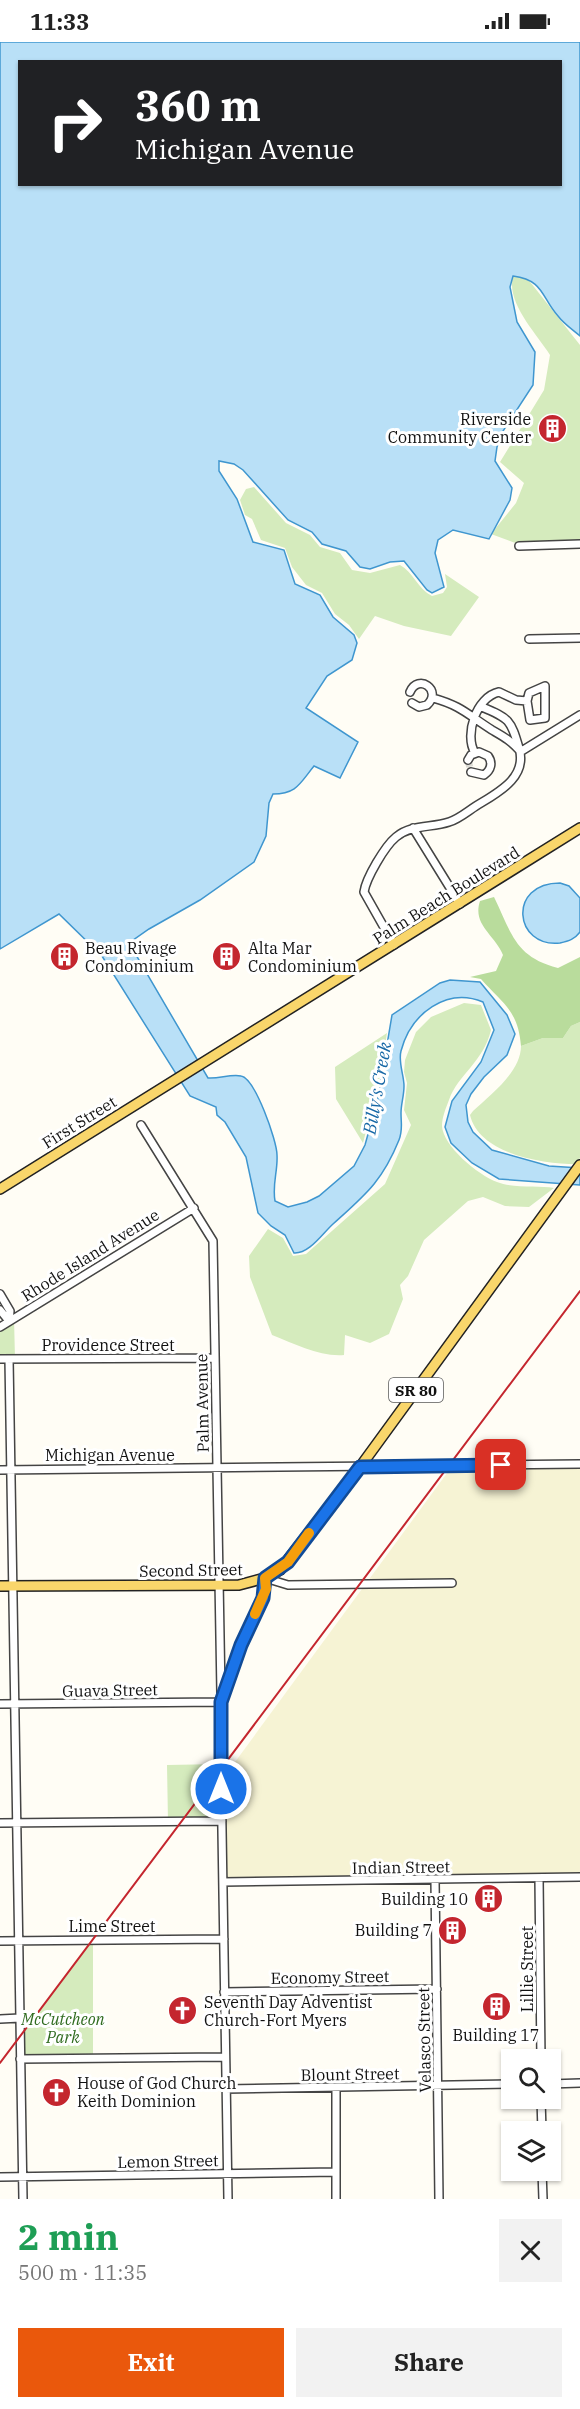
<!DOCTYPE html>
<html lang="en">
<head>
<meta charset="utf-8">
<style>
	:root { --surface:#fff; --page:#f2f2f2; --text:#222; --muted:#767676; --accent:#ea580c }
	body { margin:0; font-family:"IBM Plex Serif",serif; background:var(--page); color:var(--text); height:100vh; display:flex; flex-direction:column; font-size:22px; white-space:nowrap }
	* { box-sizing:border-box; margin:0 }
	p { font-size:20px; color:var(--muted) }
	.icon { flex:none; width:33px; height:33px; fill:none; stroke:currentColor; stroke-width:2; stroke-linecap:round; stroke-linejoin:round }
	.map { position:relative; height:2157px; overflow:hidden }
	.sheet { display:flex; flex-direction:column; background:var(--surface); flex:1 }
	.sheet>* { flex:none }
	.top-card { position:absolute; left:18px; top:18px; width:544px; height:126px; border-radius:0px; box-shadow:0 2px 4px #0004; background:#202124; color:#fff; overflow:hidden }
	.controls { position:absolute; left:501px; top:2007px; display:grid; gap:12px }
	.controls a { display:grid; place-items:center; width:60px; height:60px; border-radius:0px; background:var(--surface); box-shadow:0 2px 4px #0004; font-size:30px }
	.pin { position:absolute; display:grid; place-items:center; width:51px; height:51px; color:#fff; margin:-26px; border-radius:12px; box-shadow:0 3px 9px #0006 }
	.me { position:absolute; width:66px; margin:-33px; rotate:0deg; stroke-linejoin:round; filter:drop-shadow(0 0 4px #0008) }
	.turn { display:flex; align-items:center; gap:21px; height:126px; padding:0 18px; font-size:27px }
	.turn .icon { width:78px; height:78px; stroke-width:2.5 }
	.turn b { display:block; font-size:42px; line-height:51px }
	.round { display:grid; place-items:center; flex:none; width:63px; height:63px; border-radius:0px; background:var(--page) }
	.headline { display:flex; align-items:center; justify-content:space-between; height:102px; padding:0 18px }
	h1 { font-size:36px; font-weight:700; line-height:45px; color:#1e9e55 }
	.primary-button { display:flex; gap:12px; margin-top:auto; padding:12px 18px }
	.primary-button a { flex:1; height:69px; border-radius:0px; background:var(--accent); color:#fff; font-size:24px; font-weight:700; line-height:69px; text-align:center }
	.primary-button a+a { background:var(--page); color:var(--text) }
	.status { display:flex; justify-content:space-between; align-items:center; height:42px; padding:0 30px; background:var(--surface); direction:ltr }
	.status svg { height:16px; fill:currentColor }
	.map>svg:first-child { display:block }
</style>
</head>
<body>
<div class="status"><b>11:33</b><svg viewBox="0 0 49 12"><path d="M0 12V9h3v3zM5 12V6h3v6zM10 12V3h3v9zM15 12V0h3v12zM26 1h20v11H26zM47 4h2v5h-2z"/></svg></div>
<div class="map">
<svg width="580" height="2157" viewBox="0 0 580 2157">
	<rect width="100%" height="100%" fill="#fffdf5"/>
	<!-- farmland -->
	<path fill="#f6f3d4" d="M 580,1426 L 580,1837 L 227,1841 L 224,1735 L 450,1427 Z"/>
	<!-- green -->
	<path fill="#d5ebbd" d="M 513,234 L 527,236 L 580,303 L 580,499 L 518,502 L 491,492 L 516,461 L 524,441 L 500,420 L 544,348 L 550,313 C 536,291 506,261 513,234 Z
		M 254,445 L 286,481 L 310,493 L 320,505 L 340,511 L 352,528 L 370,531 L 400,523 C 413,530 418,547 432,554 L 443,551 L 447,545 L 445,532 L 479,555 L 451,594 L 404,584 L 375,574 L 359,597 L 349,583 L 335,572 L 322,551 L 306,543 L 292,525 L 285,506 L 261,498 L 252,477 L 245,473 L 240,458 L 246,447 Z
		M 464,961 L 481,963 L 491,988 C 483,1021 458,1032 449,1058 C 446,1066 442,1075 442,1084 C 443,1104 478,1133 497,1140 C 514,1147 539,1143 554,1146 L 529,1165 L 505,1164 L 483,1155 L 468,1159 L 424,1198 L 408,1234 L 400,1243 L 403,1257 L 389,1292 L 370,1301 L 345,1293 L 344,1313 C 320,1315 295,1302 272,1293 L 250,1235 L 249,1214 L 268,1187 L 283,1196 L 293,1214 L 306,1212 L 385,1142 L 411,1083 L 404,1068 L 407,1041 L 404,1030 L 405,1018 L 416,990 L 431,975 Z
		M 580,980 L 580,1116 L 576,1122 C 543,1122 479,1112 470,1073 L 473,1069 C 490,1053 521,1030 521,1004 L 543,996 L 563,996 L 571,984 Z
		M 387,991 L 380,1035 L 363,1101 L 336,1057 L 335,1025 Z
		M 14,1276 L 15,1317 L 0,1317 L 0,1285 Z
		M 221,1722 L 222,1779 L 168,1780 L 167,1723 Z
		M 93,1898 L 93,2016 L 20,2017 L 20,1994 Z"/>
	<!-- forest -->
	<path fill="#b9dc9c" d="M 494,855 C 512,892 515,915 558,926 L 580,915 L 580,980 L 571,984 L 563,996 L 543,996 L 521,1004 C 518,968 503,962 481,937 L 470,935 L 496,929 L 503,913 C 495,893 472,883 480,859 Z"/>
	<!-- water -->
	<path fill="#b9e0f7" stroke="#3f96cf" stroke-width="1.5" fill-rule="evenodd" d="M 0,0 L 580,0 L 580,294 C 573,288 564,282 558,274 C 541,255 544,238 513,234 L 510,245 L 517,280 L 535,310 L 533,343 L 503,389 L 497,405 L 495,419 L 512,446 L 510,458 L 489,497 L 453,488 L 438,498 L 435,511 L 444,545 L 432,551 L 427,548 L 404,519 L 390,520 L 370,527 L 360,525 L 346,509 L 322,502 L 312,490 L 288,478 L 243,428 L 234,422 L 219,419 L 219,429 L 237,457 L 253,500 L 284,508 L 295,542 L 320,553 L 333,575 L 354,593 L 357,601 L 352,618 L 327,634 L 306,666 L 358,700 L 340,736 L 314,724 C 300,741 297,752 273,752 L 269,761 L 266,794 L 254,820 L 200,858 L 149,887 L 129,901 L 208,1036 C 219,1037 230,1032 241,1034 C 255,1036 277,1099 277,1113 C 278,1129 272,1142 275,1159 L 288,1165 L 307,1160 L 319,1154 L 354,1124 L 365,1103 L 378,1056 L 392,973 L 440,941 L 450,938 L 480,940 L 507,973 L 515,992 L 507,1013 L 484,1035 L 471,1052 L 466,1063 L 468,1080 L 473,1090 L 492,1108 L 549,1124 L 580,1126 L 580,1143 L 499,1137 L 472,1121 L 451,1101 L 445,1085 L 452,1059 L 481,1020 L 494,988 L 483,960 C 447,945 411,971 401,1009 C 398,1020 404,1033 404,1044 C 404,1054 401,1062 401,1071 C 401,1082 403,1088 399,1098 C 382,1140 365,1153 333,1182 C 322,1192 309,1212 294,1211 L 285,1193 L 271,1184 L 258,1171 L 246,1115 L 225,1080 L 217,1073 L 216,1065 L 190,1054 L 102,914 L 59,872 L 0,907 ZM 20,20 L 561,20 L 561,142 L 20,142 Z
		M 560,841 L 569,844 L 580,856 L 580,890 C 575,897 569,899 560,901 C 514,906 507,841 560,841 Z"/>
	<g fill="none" stroke-linecap="round" stroke-linejoin="round">
		<!-- minor-tunnel -->
		<path stroke="#dbdad3" stroke-width="7" stroke-dasharray="7 3.5" stroke-linecap="butt" d="M 468,718 L 471,730"/>
		<defs>
			<path id="minor" d="M 519,504 L 580,502
				M 529,597 L 580,596
				M 410,650 C 418,631 443,648 427,663 L 419,665 L 412,661
				M 433,656 C 462,664 468,673 492,688 C 504,695 510,698 519,708
				M 520,710 L 580,673
				M 475,711 C 464,693 476,655 499,650 L 516,658 L 527,659 L 530,678 L 545,676 L 545,644 L 529,651 L 527,659
				M 468,718 L 471,713 L 479,710 L 488,714 C 493,721 491,728 484,733 L 471,730
				M 413,786 L 460,862
				M 394,903 L 364,850 C 366,836 385,804 396,795 C 412,782 431,786 449,780 C 459,777 468,769 476,764 C 497,751 528,736 519,706 C 511,678 509,676 482,665
				M 141,1083 L 213,1199 L 221,1651
				M 0,1252 L 10,1269 L 9,1279
				M 0,1268 L 9,1279
				M 0,1285 L 194,1166
				M 0,1317 L 215,1316
				M 9,1317 L 23,2157
				M 0,1428 L 580,1422
				M 0,1662 L 221,1660
				M 0,1781 L 222,1779
				M 539,1836 L 541,2018
				M 435,1838 L 439,2157
				M 223,1840 L 580,1835
				M 0,1899 L 224,1897
				M 224,1950 L 437,1947
				M 0,1977 L 20,1976
				M 20,2017 L 224,2015
				M 550,2042 L 580,2041
				M 225,2047 L 512,2042
				M 541,2056 L 542,2090
				M 542,2128 L 543,2157
				M 0,2135 L 336,2130
				M 228,2157 L 221,1727 L 221,1660 L 241,1603 L 263,1556 L 265,1536 L 288,1543 L 452,1541
				M 336,2157 L 336,2046"/>
			<path id="major" d="M 0,1147 L 580,786
				M 0,1544 L 239,1543 L 265,1536 L 280,1528 L 360,1425 L 580,1123"/>
		</defs>
		<!-- minor casing -->
		<use href="#minor" stroke="#444" stroke-width="10"/>
		<!-- major casing -->
		<use href="#major" stroke="#222" stroke-width="12"/>
		<!-- minor -->
		<use href="#minor" stroke="#fff" stroke-width="7"/>
		<!-- major -->
		<use href="#major" stroke="#f9d66b" stroke-width="9"/>
		<!-- rail -->
		<path stroke="#c4262e" stroke-width="2" d="M 0,2021 L 580,1249"/>
	</g>
	<g fill="none" stroke-linecap="round" stroke-linejoin="round">
		<defs>
			<path id="route" d="M 221,1747 L 221,1660 L 241,1603 L 263,1556 L 265,1536 L 288,1520 L 360,1425 L 501,1423"/>
		</defs>
		<!-- route casing -->
		<use href="#route" stroke="#114b97" stroke-width="15"/>
		<!-- route -->
		<use href="#route" stroke="#1a73e8" stroke-width="10"/>
		<!-- slow -->
		<path stroke="#f59e0b" stroke-width="10" d="M 255,1572 L 266,1547 L 265,1536 L 288,1520 L 309,1491"/>
	</g>
	<!-- icons -->
	<defs>
		<symbol id="building-disc" viewBox="-11 -11 22 22"><circle r="9.5" fill="#c4262e" stroke="#fff"/><path d="M-4-6H4V6H1V3H-1V6H-4ZM-2.5-4.3h1.7v1.8h-1.7ZM.8-4.3h1.7v1.8H.8ZM-2.5-1h1.7V.8h-1.7ZM.8-1h1.7V.8H.8Z" fill="#fff"/></symbol>
		<symbol id="church-disc" viewBox="-11 -11 22 22"><circle r="9.5" fill="#c4262e" stroke="#fff"/><path d="M-1.2-6h2.4v3.5h3.3v2.4h-3.3V6h-2.4V-.1h-3.3v-2.4h3.3Z" fill="#fff"/></symbol>
	</defs>
	<g fill-rule="evenodd">
		<use href="#building-disc" x="536" y="370" width="33" height="33"/>
		<use href="#building-disc" x="48" y="898" width="33" height="33"/>
		<use href="#building-disc" x="210" y="898" width="33" height="33"/>
		<use href="#building-disc" x="472" y="1840" width="33" height="33"/>
		<use href="#building-disc" x="436" y="1872" width="33" height="33"/>
		<use href="#building-disc" x="480" y="1948" width="33" height="33"/>
		<use href="#church-disc" x="166" y="1952" width="33" height="33"/>
		<use href="#church-disc" x="40" y="2034" width="33" height="33"/>
	</g>
	<g text-anchor="middle" dominant-baseline="central" stroke-width="6" stroke-linejoin="round" paint-order="stroke">
		<!-- shield labels -->
		<rect fill="#fff" stroke="#585858" stroke-width="1.5" x="389" y="1336" width="54" height="24" rx="4.5"/>
		<g font-size="15" font-weight="bold" fill="#111">
			<text x="416" y="1348">SR 80</text>
		</g>
		<!-- poi labels -->
		<g font-size="16" fill="#111" stroke="#fff" text-anchor="start">
			<text x="531" y="377" text-anchor="end">Riverside<tspan x="531" dy="18">Community Center</tspan></text>
			<text x="85" y="906">Beau Rivage<tspan x="85" dy="18">Condominium</tspan></text>
			<text x="248" y="906">Alta Mar<tspan x="248" dy="18">Condominium</tspan></text>
			<text x="468" y="1857" text-anchor="end">Building 10</text>
			<text x="432" y="1888" text-anchor="end">Building 7</text>
			<text x="204" y="1960">Seventh Day Adventist<tspan x="204" dy="18">Church-Fort Myers</tspan></text>
			<text x="496" y="1993" text-anchor="middle">Building 17</text>
			<text x="77" y="2041">House of God Church<tspan x="77" dy="18">Keith Dominion</tspan></text>
		</g>
		<!-- street labels -->
		<g font-size="16" fill="#111" stroke="#fff">
			<text transform="translate(446 853) rotate(-32)">Palm Beach Boulevard</text>
			<text transform="translate(79 1080) rotate(-32)">First Street</text>
			<text transform="translate(90 1213) rotate(-32)">Rhode Island Avenue</text>
			<text x="108" y="1303">Providence Street</text>
			<text transform="translate(202 1361) rotate(-91)">Palm Avenue</text>
			<text x="110" y="1413">Michigan Avenue</text>
			<text transform="translate(191 1528) rotate(-1)">Second Street</text>
			<text transform="translate(110 1648) rotate(-1)">Guava Street</text>
			<text transform="translate(401 1825) rotate(-1)">Indian Street</text>
			<text x="112" y="1884">Lime Street</text>
			<text transform="translate(527 1927) rotate(-90)">Lillie Street</text>
			<text transform="translate(330 1935) rotate(-1)">Economy Street</text>
			<text transform="translate(424 1998) rotate(-91)">Velasco Street</text>
			<text transform="translate(350 2032) rotate(-1)">Blount Street</text>
			<text transform="translate(168 2119) rotate(-1)">Lemon Street</text>
		</g>
		<!-- park labels -->
		<g font-size="16" font-style="italic" fill="#2f6b1f" stroke="#fff">
			<text x="63" y="1977">McCutcheon<tspan x="63" dy="18">Park</tspan></text>
		</g>
		<!-- water labels -->
		<g font-size="18" font-style="italic" fill="#1768a6" stroke="#fff">
			<text transform="translate(377 1046) rotate(-80)">Billy's Creek</text>
		</g>
	</g>
</svg>
<div class="controls">
<a><svg class="icon" aria-label="search" viewBox="0 0 24 24"><circle cx="10" cy="10" r="6"/><path d="M15 15l6 6"/></svg></a>
<a><svg class="icon" aria-label="layers" viewBox="0 0 24 24"><path d="M12 4l9 5-9 5-9-5zM3 14l9 5 9-5"/></svg></a>
</div>
<div class="pin" style="left:501px;top:1423px;background:#d93025"><svg class="icon" aria-label="arrive" viewBox="0 0 24 24"><path d="M6 21V4h12l-3 4 3 4H6"/></svg></div>
<svg class="me" style="left:221px;top:1747px" viewBox="-20 -20 40 40"><circle r="17" fill="#1a73e8" stroke="#fff" stroke-width="3"/><path d="M0-11L8 9 0 5-8 9z" fill="#fff"/></svg>
<div class="top-card">
<div class="turn"><svg class="icon" aria-label="right" viewBox="0 0 24 24"><path d="M7 20v-9h11M14 6l5 5-5 5"/></svg><div><b>360 m</b>Michigan Avenue</div></div>
</div>
</div>
<section class="sheet">
<div class="headline"><div><h1>2 min</h1><p>500 m · 11:35</p></div><a class="round"><svg class="icon" aria-label="close" viewBox="0 0 24 24"><path d="M6 6l12 12M18 6L6 18"/></svg></a></div>
<div class="primary-button"><a>Exit</a><a>Share</a></div>
</section>
</body>
</html>
